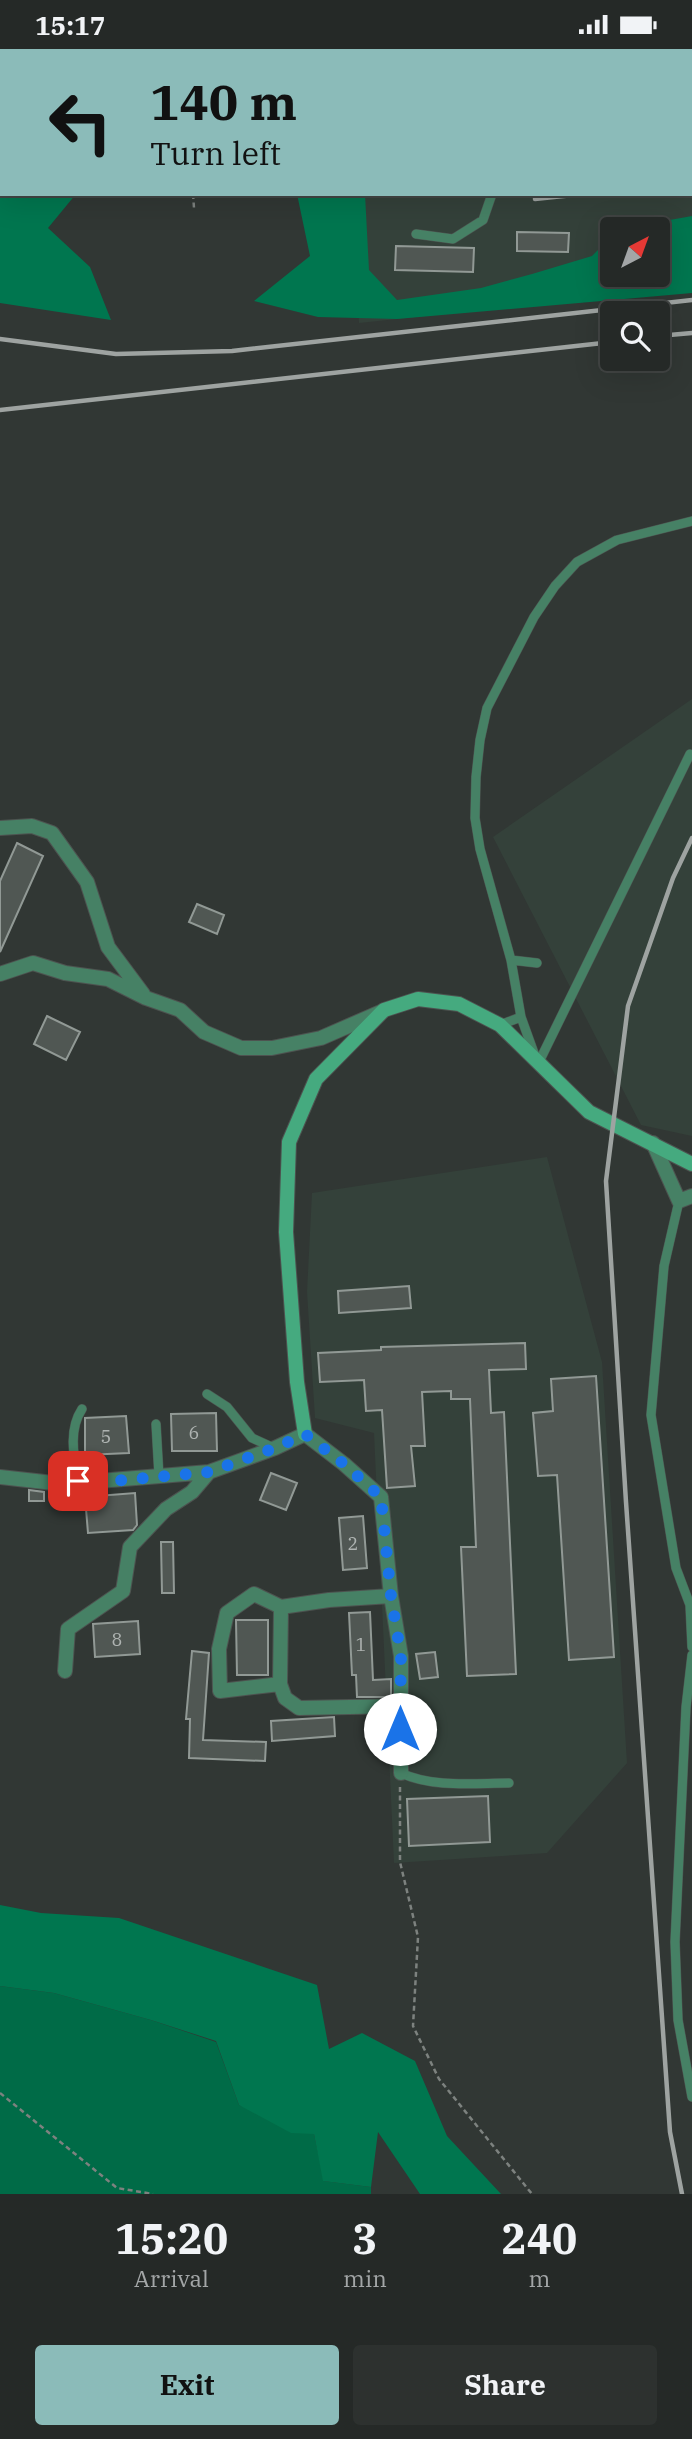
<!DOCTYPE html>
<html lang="en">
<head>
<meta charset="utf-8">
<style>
	:root { --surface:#252927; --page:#2d312f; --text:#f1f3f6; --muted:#a3a6a7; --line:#424544; --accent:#8bbbb9 }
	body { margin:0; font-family:"IBM Plex Serif",serif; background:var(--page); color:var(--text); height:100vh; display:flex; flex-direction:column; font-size:26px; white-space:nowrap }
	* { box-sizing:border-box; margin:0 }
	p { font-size:23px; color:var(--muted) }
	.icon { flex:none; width:38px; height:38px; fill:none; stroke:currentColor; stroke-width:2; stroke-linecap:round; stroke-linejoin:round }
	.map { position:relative; height:2145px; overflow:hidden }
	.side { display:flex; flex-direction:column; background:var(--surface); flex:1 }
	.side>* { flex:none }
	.guide { position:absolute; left:0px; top:0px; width:693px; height:147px; box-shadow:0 7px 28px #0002,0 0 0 2px var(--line); background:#8bbbb9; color:#111; overflow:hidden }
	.needle { width:46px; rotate:41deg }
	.tools { position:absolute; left:600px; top:168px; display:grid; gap:14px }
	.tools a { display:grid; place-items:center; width:70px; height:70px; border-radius:7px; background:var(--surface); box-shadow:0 7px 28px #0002,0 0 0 2px var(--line); font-size:35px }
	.pin { position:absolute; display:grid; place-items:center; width:60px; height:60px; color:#fff; margin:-30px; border-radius:14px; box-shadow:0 4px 10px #0006 }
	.me { position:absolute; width:77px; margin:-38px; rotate:0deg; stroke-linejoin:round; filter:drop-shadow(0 0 5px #0008) }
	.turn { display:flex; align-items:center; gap:24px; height:147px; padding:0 35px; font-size:32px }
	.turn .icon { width:91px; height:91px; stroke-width:2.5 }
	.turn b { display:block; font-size:49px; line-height:60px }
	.eta { display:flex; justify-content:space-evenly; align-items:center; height:119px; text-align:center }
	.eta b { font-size:42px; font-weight:800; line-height:49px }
	.cta { display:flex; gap:14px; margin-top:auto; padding:14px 35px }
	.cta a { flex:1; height:80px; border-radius:7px; background:var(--accent); color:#111; font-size:28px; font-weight:800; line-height:80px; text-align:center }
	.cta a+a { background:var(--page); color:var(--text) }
	.status { display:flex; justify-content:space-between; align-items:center; height:49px; padding:0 35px; background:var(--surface); direction:ltr }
	.status svg { height:19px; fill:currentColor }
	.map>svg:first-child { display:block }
</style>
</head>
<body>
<div class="status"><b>15:17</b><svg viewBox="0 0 49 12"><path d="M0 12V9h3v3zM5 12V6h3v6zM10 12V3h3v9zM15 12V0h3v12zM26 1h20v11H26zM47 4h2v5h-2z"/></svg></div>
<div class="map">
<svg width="692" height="2145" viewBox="0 0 692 2145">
	<rect width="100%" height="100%" fill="#313734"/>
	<!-- built -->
	<path fill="#34413a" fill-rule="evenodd" d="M 340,0 L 692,0 L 692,224 L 638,245 L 359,274 L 350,145 L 691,145 L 691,2 L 340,2 ZM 612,180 L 658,180 L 658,226 L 612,226 Z
		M 692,650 L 692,1087 L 641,1076 L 493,788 Z
		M 547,1108 L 602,1313 L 627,1714 L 547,1804 L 394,1814 L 374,1384 L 315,1369 L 307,1243 L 312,1144 Z"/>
	<!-- green -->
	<path fill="#006b47" d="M 0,1937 L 54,1944 L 151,1971 L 216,1993 L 239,2056 L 314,2085 L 324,2132 L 371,2138 L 371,2145 L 0,2145 Z"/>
	<!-- forest -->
	<path fill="#00764f" d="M 0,100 L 2,145 L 76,145 L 48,179 L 90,218 L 111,271 L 0,254 Z
		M 297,145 L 365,145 L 369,221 L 397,251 L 481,239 L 532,225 L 592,207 L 612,187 L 612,226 L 658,226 L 658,180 L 619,180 L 692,167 L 692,244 L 397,270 L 318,268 L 254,252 L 310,207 Z
		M 0,1856 L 41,1864 L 119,1869 L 317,1936 L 329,2000 L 362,1984 L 415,2012 L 447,2087 L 501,2145 L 420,2145 L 378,2083 L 371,2138 L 323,2132 L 314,2085 L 291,2084 L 239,2056 L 216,1992 L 151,1971 L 54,1944 L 0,1937 Z"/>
	<!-- building -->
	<path fill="#505753" stroke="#919995" stroke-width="2" d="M 517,183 L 569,184 L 568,203 L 517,202 Z
		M 396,197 L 474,199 L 473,223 L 395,221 Z
		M 17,794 L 43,807 L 0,903 L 0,832 Z
		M 197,855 L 224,866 L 217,885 L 189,873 Z
		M 47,967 L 80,983 L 66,1011 L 34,995 Z
		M 409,1237 L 411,1259 L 339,1264 L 338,1242 Z
		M 525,1294 L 526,1320 L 489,1321 L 491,1364 L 504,1363 L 516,1625 L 467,1627 L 461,1498 L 476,1498 L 470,1350 L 451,1350 L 451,1342 L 422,1343 L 425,1397 L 411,1397 L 415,1437 L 387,1439 L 382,1361 L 366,1362 L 364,1331 L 320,1333 L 318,1304 L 381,1301 L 381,1298 Z
		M 596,1327 L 614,1608 L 569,1611 L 557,1426 L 538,1427 L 533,1364 L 553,1362 L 551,1330 Z
		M 216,1364 L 217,1402 L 172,1402 L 171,1365 Z
		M 126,1367 L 129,1404 L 85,1406 L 85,1369 Z
		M 271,1424 L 297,1434 L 286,1461 L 260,1451 Z
		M 29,1441 L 44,1443 L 44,1452 L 29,1452 Z
		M 135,1444 L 137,1476 L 133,1481 L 88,1484 L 85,1448 Z
		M 363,1467 L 367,1519 L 343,1521 L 339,1469 Z
		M 161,1493 L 173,1493 L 174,1544 L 162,1544 Z
		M 370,1563 L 373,1631 L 391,1630 L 391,1648 L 357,1648 L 356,1626 L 352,1626 L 349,1564 Z
		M 236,1571 L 268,1571 L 268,1626 L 237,1626 Z
		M 138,1572 L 140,1605 L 95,1608 L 93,1575 Z
		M 192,1602 L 209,1604 L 203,1691 L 266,1693 L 265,1712 L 189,1709 L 190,1670 L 186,1670 Z
		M 435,1603 L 438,1628 L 420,1630 L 416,1605 Z
		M 334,1668 L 335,1687 L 272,1692 L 271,1672 Z
		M 488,1747 L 490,1793 L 409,1797 L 407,1750 Z"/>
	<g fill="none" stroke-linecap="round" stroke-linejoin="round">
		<defs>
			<path id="lane" d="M 691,77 L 692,76
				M 416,185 L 453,190 L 483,171 L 492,145
				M 511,911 L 537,914
				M 500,976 L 521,968
				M 535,1007 L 521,968 L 511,911 L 480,800 L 475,769 L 476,728 L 480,691 L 487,659 L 534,568 L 555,537 L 577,513 L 617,491 L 692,472
				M 538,1015 L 690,705
				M 679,1152 L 664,1217 L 651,1366 L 676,1519 L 690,1556 L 692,1598
				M 207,1345 L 227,1358 L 252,1389 L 274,1399
				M 156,1375 L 159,1427
				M 78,1432 C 74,1408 68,1381 82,1360
				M 692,1606 L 686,1658 L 675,1893 L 678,1971 L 692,2048
				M 401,1724 C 433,1739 474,1734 509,1734"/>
			<path id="street" d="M 0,779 L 32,777 L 52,784 L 87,833 L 108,898 L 143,945
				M 0,925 L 33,914 L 65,924 L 108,930 L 146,949 L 180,961 L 204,983 L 241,999 L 272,999 L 321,989 L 383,962
				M 653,1094 L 679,1152 L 692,1147
				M 0,1428 L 62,1435 L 209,1423 L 275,1399 L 305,1385 L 344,1415 L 381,1448 L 391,1547 L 401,1607 L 401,1724
				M 281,1558 L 280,1635 L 220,1642 L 219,1600 L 227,1564 L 254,1545 L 281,1558 L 329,1551 L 391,1547
				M 65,1622 L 68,1580 L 123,1542 L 130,1498 L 166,1460 L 192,1443 L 209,1423
				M 280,1635 L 285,1649 L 299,1659 L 400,1657"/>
			<path id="secondary" d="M 305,1385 L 297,1333 L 286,1183 L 289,1093 L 316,1030 L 384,961 L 418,950 L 459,955 L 500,976 L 589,1063 L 692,1115"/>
		</defs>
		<!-- lane casing -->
		<use href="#lane" stroke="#4d5350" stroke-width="10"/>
		<!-- street casing -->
		<use href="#street" stroke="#4d5350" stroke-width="16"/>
		<!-- secondary casing -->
		<use href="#secondary" stroke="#4d5350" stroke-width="16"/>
		<!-- path -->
		<path stroke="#7d827f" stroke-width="2.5" stroke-dasharray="5 3.5" stroke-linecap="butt" d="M 135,0 L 137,2
			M 193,145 L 194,159
			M 400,1738 L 400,1813 L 418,1888 L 413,1977 L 439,2030 L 532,2145
			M 0,2044 L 117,2139 L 153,2145"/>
		<!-- lane -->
		<use href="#lane" stroke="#468165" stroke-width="9"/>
		<!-- street -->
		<use href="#street" stroke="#468165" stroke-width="14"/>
		<!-- secondary -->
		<use href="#secondary" stroke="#45aa7f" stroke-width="14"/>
		<!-- rail -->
		<path stroke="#9ea3a1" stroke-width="4.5" d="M 691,135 L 692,135
			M 535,150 L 583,145
			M 658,287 L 692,284
			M 0,290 L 116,305 L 232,302 L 692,251
			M 0,361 L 612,293
			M 682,2145 L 670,2083 L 626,1453 L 606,1132 L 628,957 L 673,829 L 692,789"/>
	</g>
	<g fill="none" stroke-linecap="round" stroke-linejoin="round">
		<!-- route -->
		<path stroke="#1a73e8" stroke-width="12" stroke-dasharray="0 21.6" d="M 78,1432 L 114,1432 L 209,1423 L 275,1399 L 305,1385 L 344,1415 L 381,1448 L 391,1547 L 401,1607 L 400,1680"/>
	</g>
	<g text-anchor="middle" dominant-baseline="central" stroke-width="7" stroke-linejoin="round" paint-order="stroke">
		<!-- number labels -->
		<g font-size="18" fill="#aeb3b1">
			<text x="194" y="1383">6</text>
			<text x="106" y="1387">5</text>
			<text x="353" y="1494">2</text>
			<text x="117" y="1590">8</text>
			<text x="361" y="1595">1</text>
		</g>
	</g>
</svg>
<div class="tools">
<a><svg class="needle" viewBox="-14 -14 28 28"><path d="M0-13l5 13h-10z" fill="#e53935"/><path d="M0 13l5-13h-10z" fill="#a3a6a7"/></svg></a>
<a><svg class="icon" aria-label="search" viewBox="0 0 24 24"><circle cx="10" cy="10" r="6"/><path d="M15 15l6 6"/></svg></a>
</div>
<div class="pin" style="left:78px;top:1432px;background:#d93025"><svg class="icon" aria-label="arrive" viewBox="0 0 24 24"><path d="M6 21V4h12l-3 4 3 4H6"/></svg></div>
<svg class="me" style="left:400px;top:1680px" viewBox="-20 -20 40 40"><circle r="19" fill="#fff"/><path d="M0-13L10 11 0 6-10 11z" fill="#1a73e8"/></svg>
<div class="guide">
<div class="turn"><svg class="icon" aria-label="left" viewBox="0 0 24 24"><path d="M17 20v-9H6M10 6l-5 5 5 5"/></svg><div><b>140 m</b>Turn left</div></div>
</div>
</div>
<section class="side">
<div class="eta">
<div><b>15:20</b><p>Arrival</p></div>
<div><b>3</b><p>min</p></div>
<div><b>240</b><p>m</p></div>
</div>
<div class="cta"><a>Exit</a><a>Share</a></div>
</section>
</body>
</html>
